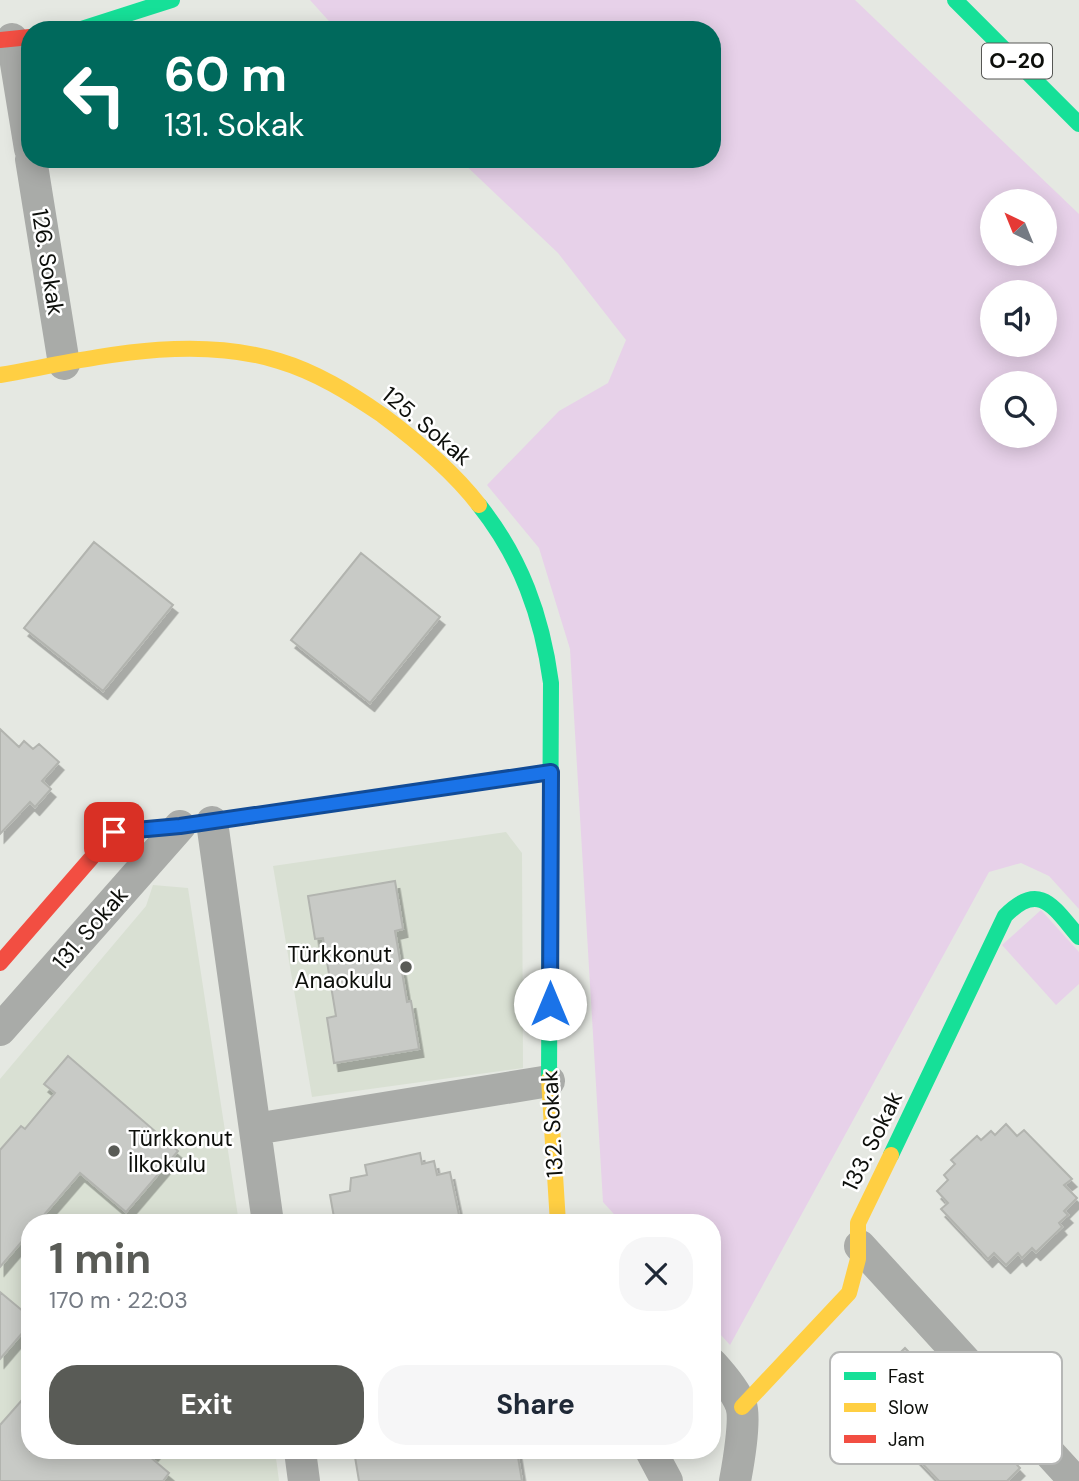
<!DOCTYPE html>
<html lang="en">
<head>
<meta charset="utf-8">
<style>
	:root { --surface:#fff; --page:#f6f6f7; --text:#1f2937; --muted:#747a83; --accent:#595b56 }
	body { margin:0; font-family:"DM Sans",sans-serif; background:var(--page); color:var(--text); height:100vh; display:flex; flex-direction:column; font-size:26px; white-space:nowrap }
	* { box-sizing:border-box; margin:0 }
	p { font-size:23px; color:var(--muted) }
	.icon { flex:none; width:38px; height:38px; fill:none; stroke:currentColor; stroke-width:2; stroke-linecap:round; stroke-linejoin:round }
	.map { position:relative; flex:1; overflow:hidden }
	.side { position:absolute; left:21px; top:1214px; width:700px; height:245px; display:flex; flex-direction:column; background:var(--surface); border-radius:28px; box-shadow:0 4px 18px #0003 }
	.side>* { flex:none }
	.banner { position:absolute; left:21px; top:21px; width:700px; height:147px; border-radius:28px; box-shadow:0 4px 18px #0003; background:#00695c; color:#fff; overflow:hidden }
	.needle { width:46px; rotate:317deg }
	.tools { position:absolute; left:980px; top:189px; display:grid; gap:14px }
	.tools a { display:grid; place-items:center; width:77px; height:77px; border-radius:50%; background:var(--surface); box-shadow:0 4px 18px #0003; font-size:35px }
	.pin { position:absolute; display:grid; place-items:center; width:60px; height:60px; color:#fff; margin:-30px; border-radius:14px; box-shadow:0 4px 10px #0006 }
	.me { position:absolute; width:77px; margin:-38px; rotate:0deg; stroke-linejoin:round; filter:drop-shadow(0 0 5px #0008) }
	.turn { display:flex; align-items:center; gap:24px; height:147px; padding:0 28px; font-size:32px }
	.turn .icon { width:91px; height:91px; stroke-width:2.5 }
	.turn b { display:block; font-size:49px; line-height:60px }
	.round { display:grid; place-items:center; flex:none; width:74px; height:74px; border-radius:28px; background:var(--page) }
	.overview { display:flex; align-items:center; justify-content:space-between; height:119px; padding:0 28px }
	h1 { font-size:42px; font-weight:700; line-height:52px; color:var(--accent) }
	.action { display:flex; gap:14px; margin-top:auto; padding:14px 28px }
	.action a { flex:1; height:80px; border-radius:28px; background:var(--accent); color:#fff; font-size:28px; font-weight:700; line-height:80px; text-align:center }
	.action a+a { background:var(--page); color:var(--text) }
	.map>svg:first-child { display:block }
</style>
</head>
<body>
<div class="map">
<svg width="1079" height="1481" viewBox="0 0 1079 1481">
	<defs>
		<filter id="shadow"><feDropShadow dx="4.5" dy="8" stdDeviation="0" flood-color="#0004"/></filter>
	</defs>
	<rect width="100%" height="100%" fill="#e5e8e2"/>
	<!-- built -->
	<path fill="#d9e0d3" d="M 506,832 L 522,853 L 523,1068 L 312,1097 L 273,866 Z
		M 153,885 L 188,888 L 239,1223 L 30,1223 L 30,1451 L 275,1451 L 279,1481 L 0,1481 L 0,1079 L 146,906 Z"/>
	<!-- green -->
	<path fill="#e7d1e9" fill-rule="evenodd" d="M 310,0 L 855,0 L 1079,214 L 1079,909 L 1049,876 L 1021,863 L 989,872 L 730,1345 L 712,1325 L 712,1223 L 622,1223 L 603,1202 L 570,649 L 539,548 L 487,485 L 559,411 L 608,383 L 626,340 L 558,253 L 459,159 L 712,159 L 712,30 L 337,30 ZM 992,201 L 1045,201 L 1045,254 L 992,254 ZM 992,292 L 1045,292 L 1045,345 L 992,345 ZM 992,383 L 1045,383 L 1045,436 L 992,436 Z
		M 1041,910 L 1079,952 L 1079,984 L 1056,1005 L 1002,945 Z"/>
	<!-- building -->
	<path fill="#c8cac6" stroke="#b2b4af" stroke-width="2" filter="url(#shadow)" d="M 94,542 L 173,605 L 103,691 L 24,628 Z
		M 361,553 L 440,617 L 370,703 L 291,640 Z
		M 0,729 L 19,747 L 24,741 L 33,749 L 39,744 L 59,762 L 42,781 L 51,789 L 35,807 L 30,802 L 0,834 Z
		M 395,881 L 403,929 L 395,931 L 407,1002 L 411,1001 L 419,1049 L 334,1063 L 327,1018 L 336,1016 L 323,938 L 315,939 L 308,896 Z
		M 68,1056 L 178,1151 L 126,1212 L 80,1173 L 37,1223 L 30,1223 L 30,1232 L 0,1267 L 0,1150 L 21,1126 L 25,1129 L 55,1093 L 44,1084 Z
		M 1006,1124 L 1017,1136 L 1024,1130 L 1072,1179 L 1064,1185 L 1077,1198 L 1064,1211 L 1068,1215 L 1059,1223 L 1062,1227 L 1036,1252 L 1032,1248 L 1022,1258 L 1018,1253 L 1006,1265 L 994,1253 L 988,1259 L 941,1209 L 948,1203 L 937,1191 L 948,1180 L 944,1175 L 955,1164 L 951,1160 L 977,1136 L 981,1140 L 991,1131 L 995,1135 Z
		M 420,1153 L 422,1164 L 434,1161 L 437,1175 L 450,1172 L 459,1215 L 435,1220 L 436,1223 L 335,1223 L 330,1195 L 350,1191 L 351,1178 L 367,1175 L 365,1165 Z
		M 0,1292 L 30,1317 L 30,1324 L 0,1359 Z
		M 905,1348 L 962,1407 L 913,1454 L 856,1395 Z
		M 30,1391 L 30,1451 L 155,1451 L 150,1457 L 169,1473 L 163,1481 L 0,1481 L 0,1425 Z
		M 964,1409 L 1020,1468 L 1007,1481 L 939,1481 L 915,1456 Z
		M 354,1451 L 517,1451 L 522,1481 L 359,1481 Z"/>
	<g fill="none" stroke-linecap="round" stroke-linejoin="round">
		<!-- street -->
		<path stroke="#a9aba8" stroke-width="32" d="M 12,39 L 30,149
			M 31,159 L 64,364
			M 212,822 L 268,1223
			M 0,1030 L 180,826
			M 255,1129 L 549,1081
			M 860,1246 L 1075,1481
			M 712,1364 C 723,1376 735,1390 741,1405 C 746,1419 738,1465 735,1481
			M 300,1451 L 304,1481
			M 651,1451 L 667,1481"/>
		<!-- fast -->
		<path stroke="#16e098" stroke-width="16" d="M 955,0 L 1079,124
			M 78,30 L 172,0
			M 479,505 C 521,558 542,616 551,683 L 549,1079
			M 891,1155 L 1005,916 C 1040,880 1054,908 1079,937"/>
		<!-- slow -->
		<path stroke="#ffcf43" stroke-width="16" d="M 0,375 C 90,359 189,333 279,361 C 316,372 350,393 382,415 C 417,441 452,470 479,505
			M 297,809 L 551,772
			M 549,1079 L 558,1223
			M 742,1407 L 849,1293 L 858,1259 L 858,1223 L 891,1155"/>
		<!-- jam -->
		<path stroke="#f24e42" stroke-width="16" d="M 0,40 L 30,37
			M 0,963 L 114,832 L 180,826 L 297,809"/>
	</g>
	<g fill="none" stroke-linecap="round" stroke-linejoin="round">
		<defs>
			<path id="route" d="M 114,832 L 180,826 L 551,772 L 550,1004"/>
		</defs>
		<!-- route casing -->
		<use href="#route" stroke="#114b97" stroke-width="18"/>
		<!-- route -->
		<use href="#route" stroke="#1a73e8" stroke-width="12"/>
	</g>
	<!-- markers -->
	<g fill="#595b56" stroke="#fff" stroke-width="2.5">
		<circle cx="406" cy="967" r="7"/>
		<circle cx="114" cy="1151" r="7"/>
	</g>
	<g text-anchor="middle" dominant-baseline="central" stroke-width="5" stroke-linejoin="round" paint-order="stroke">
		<!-- shield labels -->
		<rect fill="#fff" stroke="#565754" stroke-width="2" x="982" y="43.5" width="70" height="35" rx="5"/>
		<g font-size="21" font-weight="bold" fill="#0d0f0b">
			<text x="1017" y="61">O-20</text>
		</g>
		<!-- street labels -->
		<g font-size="23" fill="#0d0f0b" stroke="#fff">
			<text transform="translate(48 262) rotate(81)">126. Sokak</text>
			<text transform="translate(427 426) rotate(40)">125. Sokak</text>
			<text transform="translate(90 928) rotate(-49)">131. Sokak</text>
			<text transform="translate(552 1124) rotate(-93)">132. Sokak</text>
			<text transform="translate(872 1141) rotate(-64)">133. Sokak</text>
		</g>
		<!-- poi labels -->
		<g font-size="23" fill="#0d0f0b" stroke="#fff" text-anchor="end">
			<text x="392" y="954">Türkkonut<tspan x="392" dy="26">Anaokulu</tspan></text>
			<text x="128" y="1138" text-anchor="start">Türkkonut<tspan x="128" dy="26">İlkokulu</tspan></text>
		</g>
	</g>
	<!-- legend -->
	<rect x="830" y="1352" width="232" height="112" rx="10" fill="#fff" stroke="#b6b7b6" stroke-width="2"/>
	<rect x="844" y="1372" width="32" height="8" fill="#16e098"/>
	<rect x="844" y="1403" width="32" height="9" fill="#ffcf43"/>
	<rect x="844" y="1435" width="32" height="8" fill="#f24e42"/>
	<g font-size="19" fill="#0d0f0b">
		<text x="888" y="1383">Fast</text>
		<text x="888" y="1414">Slow</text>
		<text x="888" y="1446">Jam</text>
	</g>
</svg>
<div class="tools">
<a><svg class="needle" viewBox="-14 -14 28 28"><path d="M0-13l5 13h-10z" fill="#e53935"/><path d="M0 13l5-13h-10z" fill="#747a83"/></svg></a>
<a><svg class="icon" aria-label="sound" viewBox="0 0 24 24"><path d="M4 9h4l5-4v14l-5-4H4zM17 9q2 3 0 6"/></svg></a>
<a><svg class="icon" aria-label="search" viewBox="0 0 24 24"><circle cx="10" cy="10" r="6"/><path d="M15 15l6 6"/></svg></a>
</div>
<div class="pin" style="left:114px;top:832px;background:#d93025"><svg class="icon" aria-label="arrive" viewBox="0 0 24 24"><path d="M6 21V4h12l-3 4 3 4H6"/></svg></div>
<svg class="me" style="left:550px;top:1004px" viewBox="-20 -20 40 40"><circle r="19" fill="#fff"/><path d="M0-13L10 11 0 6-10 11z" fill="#1a73e8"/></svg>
<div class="banner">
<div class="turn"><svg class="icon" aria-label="left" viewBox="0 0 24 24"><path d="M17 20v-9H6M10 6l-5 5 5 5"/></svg><div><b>60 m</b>131. Sokak</div></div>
</div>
<section class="side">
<div class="overview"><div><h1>1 min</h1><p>170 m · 22:03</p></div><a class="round"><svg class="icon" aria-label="close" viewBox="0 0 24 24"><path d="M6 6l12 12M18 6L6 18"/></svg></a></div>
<div class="action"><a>Exit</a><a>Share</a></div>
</section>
</div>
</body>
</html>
